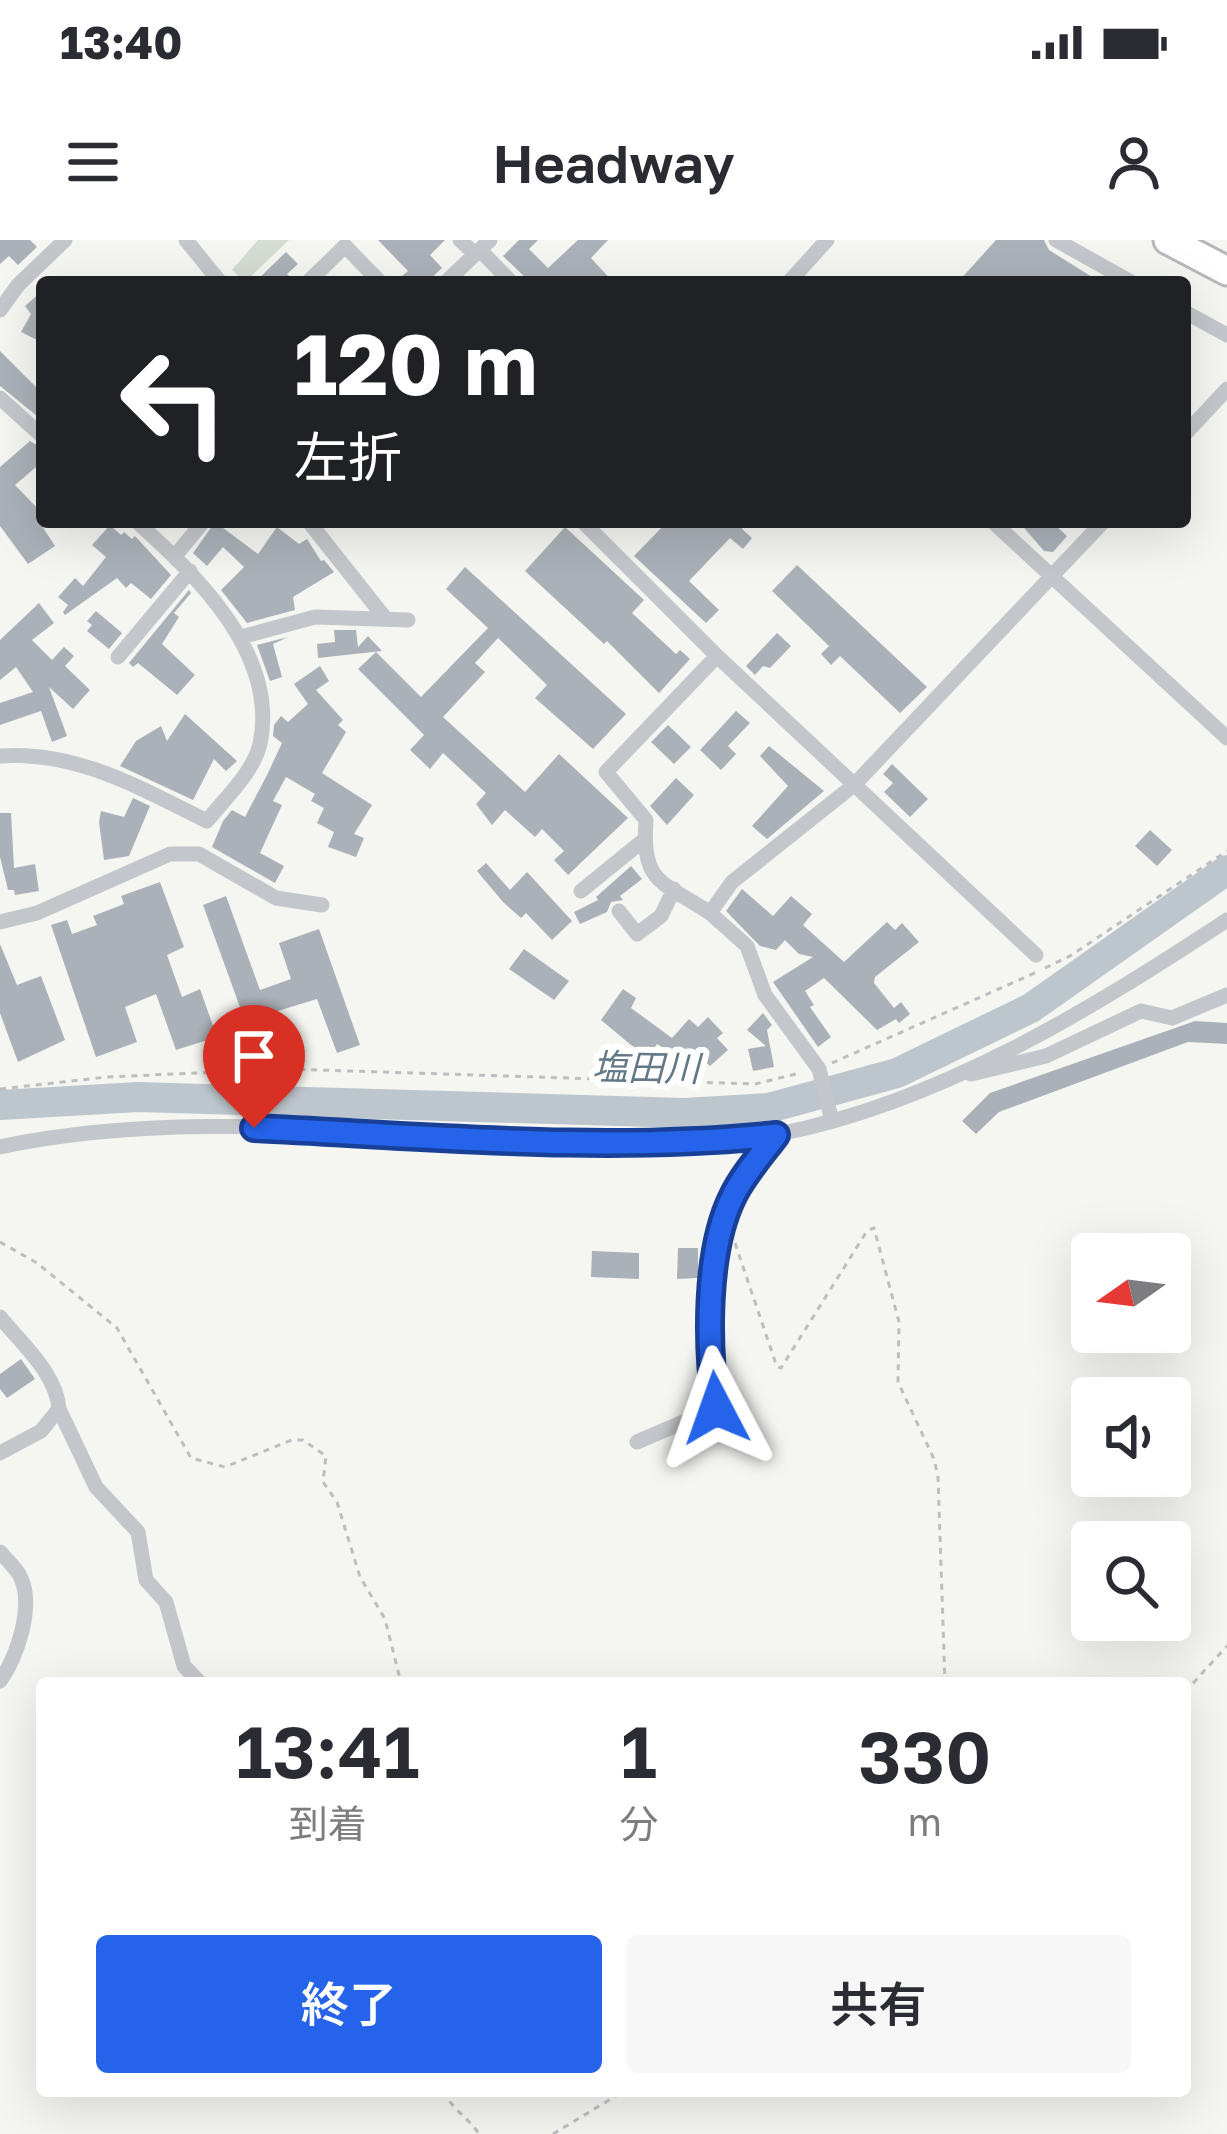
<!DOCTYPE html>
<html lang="ja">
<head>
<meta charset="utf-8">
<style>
	:root { --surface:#fff; --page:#f7f7f7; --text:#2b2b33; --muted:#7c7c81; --accent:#2563eb }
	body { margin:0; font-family:"Golos Text","Noto Sans JP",sans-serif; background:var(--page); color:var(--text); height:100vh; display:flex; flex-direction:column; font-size:45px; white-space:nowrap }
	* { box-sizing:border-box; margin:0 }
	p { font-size:39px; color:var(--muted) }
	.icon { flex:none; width:66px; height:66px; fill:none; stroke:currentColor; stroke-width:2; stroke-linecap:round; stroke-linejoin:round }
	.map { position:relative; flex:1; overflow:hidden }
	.side { position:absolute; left:36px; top:1437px; width:1155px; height:420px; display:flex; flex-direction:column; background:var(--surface); border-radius:12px; box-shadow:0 12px 48px #0002 }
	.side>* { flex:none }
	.hud { position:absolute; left:36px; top:36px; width:1155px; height:252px; border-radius:12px; box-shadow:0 12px 48px #0002; background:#202124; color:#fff; overflow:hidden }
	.needle { width:78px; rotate:256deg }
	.buttons { position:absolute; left:1071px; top:993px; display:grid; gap:24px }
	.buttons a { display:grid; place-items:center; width:120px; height:120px; border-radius:12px; background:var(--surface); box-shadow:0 12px 48px #0002; font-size:60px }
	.pin { position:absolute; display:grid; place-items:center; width:102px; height:102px; color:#fff; margin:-123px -51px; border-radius:50% 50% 50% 0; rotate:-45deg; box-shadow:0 0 12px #0007 }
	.pin .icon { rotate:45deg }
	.me { position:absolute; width:132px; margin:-66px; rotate:356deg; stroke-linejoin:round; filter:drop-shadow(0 0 9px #0008) }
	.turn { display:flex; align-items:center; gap:42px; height:252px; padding:0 60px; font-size:54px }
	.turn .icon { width:156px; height:156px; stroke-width:2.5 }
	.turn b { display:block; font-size:84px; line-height:102px }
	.eta { display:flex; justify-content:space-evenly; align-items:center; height:204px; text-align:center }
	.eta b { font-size:72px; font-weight:600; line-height:84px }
	.cta { display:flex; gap:24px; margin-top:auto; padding:24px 60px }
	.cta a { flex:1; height:138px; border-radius:12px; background:var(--accent); color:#fff; font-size:48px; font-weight:600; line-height:138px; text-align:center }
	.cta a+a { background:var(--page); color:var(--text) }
	.status { display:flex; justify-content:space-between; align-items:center; height:84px; padding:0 60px; background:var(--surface); direction:ltr }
	.status svg { height:33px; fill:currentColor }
	header { display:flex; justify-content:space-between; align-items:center; height:156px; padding:0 60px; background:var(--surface); font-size:54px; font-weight:600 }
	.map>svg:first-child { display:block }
</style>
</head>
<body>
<div class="status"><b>13:40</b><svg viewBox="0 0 49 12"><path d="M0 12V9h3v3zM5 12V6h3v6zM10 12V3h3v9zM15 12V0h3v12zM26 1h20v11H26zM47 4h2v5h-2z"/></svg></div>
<header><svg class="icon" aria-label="menu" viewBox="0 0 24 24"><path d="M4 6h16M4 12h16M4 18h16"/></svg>Headway<svg class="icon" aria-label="person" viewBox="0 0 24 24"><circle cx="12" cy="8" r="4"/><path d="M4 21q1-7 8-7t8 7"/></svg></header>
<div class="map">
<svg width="1227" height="1894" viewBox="0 0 1227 1894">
	<rect width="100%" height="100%" fill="#f5f6f2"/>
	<!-- green -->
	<path fill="#d5dcd3" d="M 258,0 L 289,0 L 245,42 L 232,30 Z"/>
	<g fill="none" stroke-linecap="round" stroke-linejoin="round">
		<!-- river -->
		<path stroke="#bec6cd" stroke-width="30" d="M 0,865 L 138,857 L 685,873 L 769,868 L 897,833 L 1031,768 L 1227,630"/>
	</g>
	<!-- building -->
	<path fill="#abb1b8" d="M 0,0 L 30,0 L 37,7 L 18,25 L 9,16 L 0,24 Z
		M 378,0 L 445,0 L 430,15 L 442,28 L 427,42 L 395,42 L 408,31 Z
		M 519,0 L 538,0 L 529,9 L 548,28 L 578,0 L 608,0 L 591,18 L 613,42 L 530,42 L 503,16 Z
		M 996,0 L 1044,0 L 1049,10 L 1100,42 L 958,42 Z
		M 286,12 L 298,24 L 287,34 L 295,42 L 255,42 Z
		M 42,51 L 42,91 L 37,100 L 21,92 L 31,74 L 25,66 Z
		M 0,111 L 42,153 L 42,180 L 0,146 Z
		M 30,201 L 42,208 L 42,222 L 15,245 L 42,273 L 42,286 L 55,306 L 28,324 L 0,286 L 0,227 Z
		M 215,282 L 258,314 L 277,287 L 299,304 L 307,299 L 321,321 L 324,320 L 334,332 L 293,357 L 295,370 L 247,383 L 221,350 L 244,327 L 223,307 L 207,326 L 193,313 Z
		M 667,282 L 748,282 L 742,289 L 752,298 L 743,309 L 730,298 L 689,341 L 719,370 L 706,383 L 634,316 Z
		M 1019,282 L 1052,282 L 1067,296 L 1053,312 L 1044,311 Z
		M 110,285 L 121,295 L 124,292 L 132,299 L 135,296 L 171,335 L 151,359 L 131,343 L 126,348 L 117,338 L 65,375 L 63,372 L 68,365 L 58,357 L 75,338 L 83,346 L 106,317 L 92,305 Z
		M 565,287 L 644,360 L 632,373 L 676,414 L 680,410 L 690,419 L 659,453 L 607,401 L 604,404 L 525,331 Z
		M 797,325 L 927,447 L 900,473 L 840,416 L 831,425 L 821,414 L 829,406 L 772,351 Z
		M 465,327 L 626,474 L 593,509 L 535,458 L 547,445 L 498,398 L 475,423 L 485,432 L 443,477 L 525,552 L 559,514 L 628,578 L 568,635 L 554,620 L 564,611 L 542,589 L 535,597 L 505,570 L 492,585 L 476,564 L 486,553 L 443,513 L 430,529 L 410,510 L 424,495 L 358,429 L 376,412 L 421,457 L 488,388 L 446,349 Z
		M 189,350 L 191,353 L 174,373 L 179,377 L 162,404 L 195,435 L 177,455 L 138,423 L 133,427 L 129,423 Z
		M 39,363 L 54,383 L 32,400 L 52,420 L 64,407 L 74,416 L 65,426 L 90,450 L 73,469 L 49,447 L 67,496 L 52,502 L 41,471 L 0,485 L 0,463 L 33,452 L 16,427 L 0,440 L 0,400 Z
		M 96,371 L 122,393 L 109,409 L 87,391 L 92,385 L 87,381 Z
		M 334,390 L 356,390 L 358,407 L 368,396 L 382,411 L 318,418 L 317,404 L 335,402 Z
		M 777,393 L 791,406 L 770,428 L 763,426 L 755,435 L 746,426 Z
		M 288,397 L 273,404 L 282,437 L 270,441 L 257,405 Z
		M 320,426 L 329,441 L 316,450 L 343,480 L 338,485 L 346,492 L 322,533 L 372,565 L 354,594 L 364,598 L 356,617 L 328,607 L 334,592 L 317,583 L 324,568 L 311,561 L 315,554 L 286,537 L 273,561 L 282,565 L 260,613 L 284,626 L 275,643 L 212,607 L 223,581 L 232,570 L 245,577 L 267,535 L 282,503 L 273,496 L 274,485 L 281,476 L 288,482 L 308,464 L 294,444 Z
		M 736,471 L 750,483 L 728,506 L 736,514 L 721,530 L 700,510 Z
		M 185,474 L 237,521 L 226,531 L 214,519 L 193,560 L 120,526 L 136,501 L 161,486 L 167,501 Z
		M 668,485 L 691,507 L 674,524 L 651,502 Z
		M 769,506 L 824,551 L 767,599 L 752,586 L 788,546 L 760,516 Z
		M 892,524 L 928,559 L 910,577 L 884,552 L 893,543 L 883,534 Z
		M 676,538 L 694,555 L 667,585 L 650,566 Z
		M 133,558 L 150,566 L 129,616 L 104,620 L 99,582 L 101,571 L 124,577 Z
		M 0,573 L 11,573 L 14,628 L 35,624 L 39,651 L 15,655 L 14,650 L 8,650 L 0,617 Z
		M 1150,590 L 1172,610 L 1157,626 L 1135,606 Z
		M 486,623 L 510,650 L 527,632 L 572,681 L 552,700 L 526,673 L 521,678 L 503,662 L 477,631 Z
		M 631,626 L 642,639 L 620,656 L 623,660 L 611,662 L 607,672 L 580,684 L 574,672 L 598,660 L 596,657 Z
		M 160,642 L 184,707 L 167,715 L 182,757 L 200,749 L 217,797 L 176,810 L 156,754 L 125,767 L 137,802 L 96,817 L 51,685 L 67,680 L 72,694 L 97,685 L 93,676 L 124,664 L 121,656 Z
		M 742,649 L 773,676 L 791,656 L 812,674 L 803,685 L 844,722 L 887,682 L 895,690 L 902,683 L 919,702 L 875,737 L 874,743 L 894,768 L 901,762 L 910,774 L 899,783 L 896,779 L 877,790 L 824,738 L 805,751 L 814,765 L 810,767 L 831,797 L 818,807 L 773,742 L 813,717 L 799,714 L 785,700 L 776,710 L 760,706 L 726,671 Z
		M 226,656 L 260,750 L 291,739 L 279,703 L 319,689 L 360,805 L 337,813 L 317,759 L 245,781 L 203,665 Z
		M 0,704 L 17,745 L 41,736 L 65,800 L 18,822 L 0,773 Z
		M 524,709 L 569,741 L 554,760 L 509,729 Z
		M 623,749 L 636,758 L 631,768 L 672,798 L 689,779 L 698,787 L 708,777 L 723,793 L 717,798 L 728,810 L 710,826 L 687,806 L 700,818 L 694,826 L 657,804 L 649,815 L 631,805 L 601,780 Z
		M 763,773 L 772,785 L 767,790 L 774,827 L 753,831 L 748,809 L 766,806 L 747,790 Z
		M 1195,781 L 1227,783 L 1227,804 L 1188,802 L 999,872 L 976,894 L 962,881 L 990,853 Z
		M 678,1008 L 698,1008 L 698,1038 L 677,1039 Z
		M 592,1011 L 639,1013 L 639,1039 L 591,1037 Z
		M 21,1119 L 35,1139 L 7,1158 L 0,1149 L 0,1134 Z"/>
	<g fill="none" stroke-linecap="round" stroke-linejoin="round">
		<defs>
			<path id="motorway" d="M 1168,0 L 1227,31"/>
		</defs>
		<!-- motorway casing -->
		<use href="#motorway" stroke="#b6b8bc" stroke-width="33"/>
		<!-- path -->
		<path stroke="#bdbec1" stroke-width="3" stroke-dasharray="6 6" stroke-linecap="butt" d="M 1045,728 L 1070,716 L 1227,611
			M 832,823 L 1037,732
			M 0,849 L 107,837 L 288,829 L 755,844 L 800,833
			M 0,1002 L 37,1023 L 117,1088 L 191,1218 L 225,1227 L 292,1200 L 303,1200 L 326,1216 L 323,1242 L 337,1262 L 360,1337 L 385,1379 L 401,1443
			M 735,1003 L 777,1127 L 781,1128 L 867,991 L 874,988 L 899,1082 L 898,1142 L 934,1219 L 938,1237 L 945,1443
			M 1185,1452 L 1227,1406
			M 444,1851 C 450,1868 469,1878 479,1894
			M 553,1894 L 624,1851"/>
		<!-- minor -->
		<path stroke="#c3c6ca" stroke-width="15" d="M 186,0 L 220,42
			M 460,0 L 475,14
			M 1056,0 L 1131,42
			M 480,10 L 511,42
			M 308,42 L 345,6 L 380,42
			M 446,42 L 490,0
			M 789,42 L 827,0
			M 0,70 L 18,45 L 65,0
			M 1185,72 L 1227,95
			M 0,158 L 42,196
			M 1185,194 L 1227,149
			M 309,282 L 385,378
			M 583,282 L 717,416 L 1036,715
			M 993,282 L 1227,498
			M 175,316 L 203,282
			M 241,397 L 315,377 L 408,380
			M 118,417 L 190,331
			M 0,516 C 76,510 142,549 207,581 C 225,558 253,533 260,504 C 279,414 196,335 137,282
			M 581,651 L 645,599
			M 619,671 L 637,694 L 661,676 L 674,649
			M 710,673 C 662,641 641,644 646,580 L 606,532 L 717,416
			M 0,682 L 37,673 L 170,614 L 199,614 L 276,658 L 322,665
			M 971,834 L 1046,816 L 1141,771 L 1172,778 L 1227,755
			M 832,881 L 819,829 L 765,755 L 747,706 L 710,673 L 732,642 L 854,545 L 1103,282
			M 0,907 C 191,866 403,899 598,900 C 658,900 720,906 779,894 C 941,862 1090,770 1227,680
			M 0,1077 C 21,1103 57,1134 59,1169 L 41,1191 L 0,1213
			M 59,1169 L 96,1247 L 138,1292 L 146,1340 L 166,1362 L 184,1426 L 200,1443
			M 637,1202 L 716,1168 C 707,1107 705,1012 733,956 C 743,935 762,915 776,895
			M 0,1312 C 6,1319 16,1328 20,1336 C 35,1365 17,1417 0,1441"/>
		<!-- motorway -->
		<use href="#motorway" stroke="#fff" stroke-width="27"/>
	</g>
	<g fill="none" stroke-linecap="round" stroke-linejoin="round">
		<defs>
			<path id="route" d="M 254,888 C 425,896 605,913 776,895 C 761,915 743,935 733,956 C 705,1012 707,1107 716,1168"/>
		</defs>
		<!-- route casing -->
		<use href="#route" stroke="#184099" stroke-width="30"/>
		<!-- route -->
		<use href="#route" stroke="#2563eb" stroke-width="21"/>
	</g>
	<g text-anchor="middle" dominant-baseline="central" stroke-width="12" stroke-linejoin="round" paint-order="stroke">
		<!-- water labels -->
		<g font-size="36" font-style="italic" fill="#647987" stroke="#fff">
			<text transform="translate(646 827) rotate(1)">塩田川</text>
		</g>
	</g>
</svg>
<div class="buttons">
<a><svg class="needle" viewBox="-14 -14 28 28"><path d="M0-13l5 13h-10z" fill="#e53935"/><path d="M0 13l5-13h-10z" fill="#7c7c81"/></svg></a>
<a><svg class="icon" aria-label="sound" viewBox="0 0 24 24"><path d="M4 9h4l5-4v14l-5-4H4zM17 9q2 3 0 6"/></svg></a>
<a><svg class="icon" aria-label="search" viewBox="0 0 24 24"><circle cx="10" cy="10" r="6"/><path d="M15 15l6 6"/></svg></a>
</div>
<div class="pin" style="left:254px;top:888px;background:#d93025"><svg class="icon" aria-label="arrive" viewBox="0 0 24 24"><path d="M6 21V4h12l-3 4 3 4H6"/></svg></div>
<svg class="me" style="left:716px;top:1168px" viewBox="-20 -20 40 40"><path d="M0-17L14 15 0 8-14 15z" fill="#2563eb" stroke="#fff" stroke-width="4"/></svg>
<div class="hud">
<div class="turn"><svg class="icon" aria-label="left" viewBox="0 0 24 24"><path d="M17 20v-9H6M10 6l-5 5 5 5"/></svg><div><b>120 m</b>左折</div></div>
</div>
<section class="side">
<div class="eta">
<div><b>13:41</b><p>到着</p></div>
<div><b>1</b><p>分</p></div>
<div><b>330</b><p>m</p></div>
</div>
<div class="cta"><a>終了</a><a>共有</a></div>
</section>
</div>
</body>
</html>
